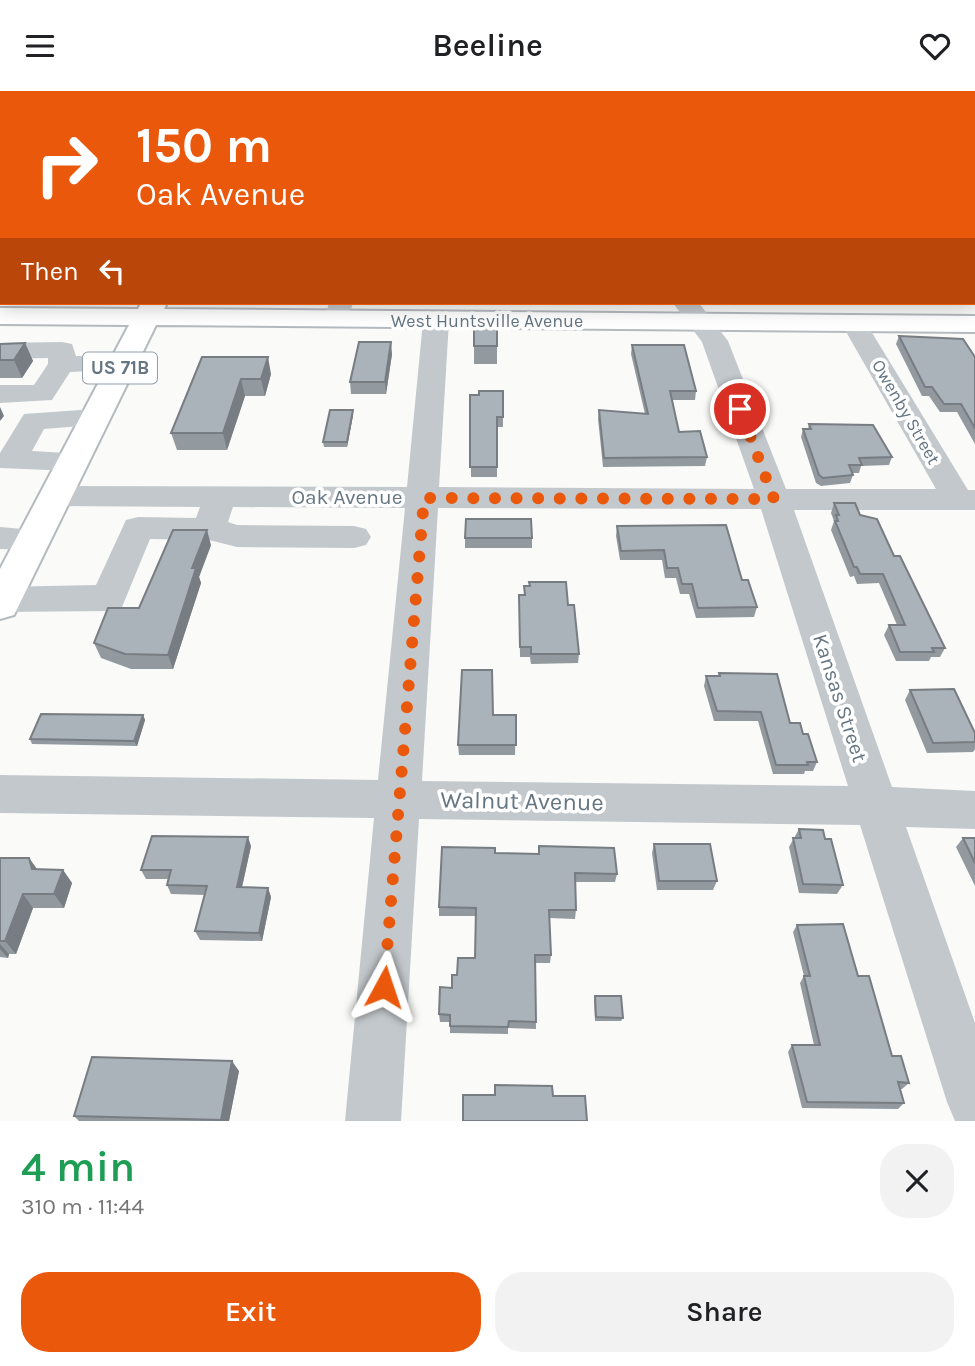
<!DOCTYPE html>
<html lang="en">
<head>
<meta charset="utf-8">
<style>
	:root { --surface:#fff; --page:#f2f2f2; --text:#202124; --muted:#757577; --accent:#ea580c }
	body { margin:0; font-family:Karla,sans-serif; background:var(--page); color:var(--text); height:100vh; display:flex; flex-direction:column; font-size:26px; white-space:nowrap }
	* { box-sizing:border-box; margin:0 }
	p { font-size:23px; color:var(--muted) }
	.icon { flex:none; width:38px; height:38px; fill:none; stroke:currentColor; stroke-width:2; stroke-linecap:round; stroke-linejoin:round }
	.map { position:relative; height:1030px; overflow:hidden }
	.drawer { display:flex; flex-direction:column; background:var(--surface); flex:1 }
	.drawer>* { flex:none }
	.guide { position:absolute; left:0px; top:0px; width:976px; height:214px; box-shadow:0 4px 18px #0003; background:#ea580c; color:#fff; overflow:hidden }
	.pin { position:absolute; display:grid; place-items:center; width:60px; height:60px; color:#fff; margin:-30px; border:4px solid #fff; border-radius:50%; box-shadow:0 2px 7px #0007 }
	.me { position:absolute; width:77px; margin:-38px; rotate:5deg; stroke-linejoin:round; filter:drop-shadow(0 0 5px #0008) }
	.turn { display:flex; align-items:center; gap:24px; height:147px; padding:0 21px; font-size:32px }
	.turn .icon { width:91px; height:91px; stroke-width:2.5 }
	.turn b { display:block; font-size:49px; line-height:60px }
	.then { display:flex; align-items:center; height:66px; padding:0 21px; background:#0003; gap:14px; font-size:26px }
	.round { display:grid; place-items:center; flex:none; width:74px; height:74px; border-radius:28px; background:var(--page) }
	.headline { display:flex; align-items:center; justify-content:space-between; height:119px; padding:0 21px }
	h1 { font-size:42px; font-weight:600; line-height:52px; color:#1e9e55 }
	.cta { display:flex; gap:14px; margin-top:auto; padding:14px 21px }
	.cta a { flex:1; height:80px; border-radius:28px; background:var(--accent); color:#fff; font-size:28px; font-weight:600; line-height:80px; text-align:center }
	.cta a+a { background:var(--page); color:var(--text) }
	header { display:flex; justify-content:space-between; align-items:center; height:91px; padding:0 21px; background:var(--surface); font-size:32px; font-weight:600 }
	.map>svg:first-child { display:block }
</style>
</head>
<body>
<header><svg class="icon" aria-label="menu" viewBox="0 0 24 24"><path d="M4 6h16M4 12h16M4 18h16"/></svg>Beeline<svg class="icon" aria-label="heart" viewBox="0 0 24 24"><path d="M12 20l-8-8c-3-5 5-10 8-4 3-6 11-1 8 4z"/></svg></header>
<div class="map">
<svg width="975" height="1030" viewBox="0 0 975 1030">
	<rect width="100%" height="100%" fill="#fafaf8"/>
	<!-- built -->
	<path fill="#e8e9e9" d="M 542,0 L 956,0 L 958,2 L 542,2 Z"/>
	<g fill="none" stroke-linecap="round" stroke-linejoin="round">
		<defs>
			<path id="major" d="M 260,0 L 278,0 L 259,2 Z
				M 141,212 L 167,212 L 164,218 L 975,225 L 975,241 L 156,234 L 19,514 L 14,524 L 0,528 L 0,478 L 129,234 L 0,233 L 0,217 L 138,218 Z"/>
		</defs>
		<!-- major casing -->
		<use href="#major" stroke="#b5babe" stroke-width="4"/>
		<!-- minor -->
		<path fill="#c3c8cc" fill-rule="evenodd" d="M 437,0 L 453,0 L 436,2 Z
			M 558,0 L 574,0 L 574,2 L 558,2 Z
			M 592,0 L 608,0 L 608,2 L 592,2 Z
			M 624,0 L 640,0 L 641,2 L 624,2 Z
			M 878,0 L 894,0 L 895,2 L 878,2 Z
			M 912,0 L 929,0 L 930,2 L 913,2 Z
			M 948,0 L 965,0 L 966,2 L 949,2 Z
			M 0,32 L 2,32 L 0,45 Z
			M 0,65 L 2,65 L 2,77 L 0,77 Z
			M 329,212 L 353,212 L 346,234 L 328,234 L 324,229 Z
			M 673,212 L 699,212 L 728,250 L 786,398 L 936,398 L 841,232 L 845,227 L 863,227 L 968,399 L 975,399 L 975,419 L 794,419 L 892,696 L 975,700 L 975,738 L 906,736 L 975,932 L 975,1030 L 955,1030 L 947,1011 L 860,734 L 419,728 L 401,1030 L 345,1030 L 374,727 L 0,722 L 0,684 L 378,689 L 405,417 L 233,416 L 228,431 L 237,434 L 354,435 L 366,438 L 371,446 L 366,454 L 354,457 L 237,456 L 209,449 L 150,448 L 122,516 L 109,520 L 3,521 L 0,520 L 0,496 L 96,494 L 126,429 L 138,426 L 196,427 L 200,416 L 55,415 L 44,412 L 39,405 L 44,398 L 55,395 L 407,396 L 423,230 L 427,225 L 445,225 L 449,230 L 439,396 L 754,398 L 702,251 ZM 438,417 L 761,418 L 848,695 L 422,690 Z
			M 62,251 L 72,253 L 76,265 L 133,266 L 137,272 L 133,278 L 70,281 L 52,309 L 0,312 L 0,294 L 34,294 L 48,273 L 48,267 L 0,268 L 0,252 Z
			M 95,318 L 105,321 L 110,327 L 105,333 L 44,338 L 32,360 L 84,363 L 89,370 L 84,377 L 73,380 L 0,377 L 0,362 L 24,323 Z
			M 0,436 L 45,440 L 50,448 L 45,456 L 33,459 L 0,458 Z"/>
		<!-- major -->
		<use href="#major" fill="#fff" fill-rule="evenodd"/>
	</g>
	<!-- wall -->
	<path fill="#929a9f" d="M 25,0 L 220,0 L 219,2 L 25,2 Z
		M 827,0 L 877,0 L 878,2 L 828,2 Z
		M 2,125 L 2,195 L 0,195 L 0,127 Z
		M 771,212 L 833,212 L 832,214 Z
		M 474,233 L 497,233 L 497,273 L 474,273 Z
		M 899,245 L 975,266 L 975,353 L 957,321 L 940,321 L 929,305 L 922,305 L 896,253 Z
		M 25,252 L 33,270 L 22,287 L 0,287 L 0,253 Z
		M 632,254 L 696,300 L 695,309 L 672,309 L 679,341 L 707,366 L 705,375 L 603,376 L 598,328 L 599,319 L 645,323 L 631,263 Z
		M 392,263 L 386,303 L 351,303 L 350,291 Z
		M 202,266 L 271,283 L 265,305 L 245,305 L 227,359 L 177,359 L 171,342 Z
		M 503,300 L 503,336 L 497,336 L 497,386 L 471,386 L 470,304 L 479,304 Z
		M 353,324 L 347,356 L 324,356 L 323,351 Z
		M 809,333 L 892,366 L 889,374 L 861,375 L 859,382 L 852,382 L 853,384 L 850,392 L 821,395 L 816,392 L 801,346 L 803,338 L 808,338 Z
		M 834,412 L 860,424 L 894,465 L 945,557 L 940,566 L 931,566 L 929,570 L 896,570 L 884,544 L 889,534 L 897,534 L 879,492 L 857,493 L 854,485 L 850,486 L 831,439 L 834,430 L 831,422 Z
		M 617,435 L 742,489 L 757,516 L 754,526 L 696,527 L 689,503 L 680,503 L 676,487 L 665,487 L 662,469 L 620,469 L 616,445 Z
		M 465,447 L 532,447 L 532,457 L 465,457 Z
		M 211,454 L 199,486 L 201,492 L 173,578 L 131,578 L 101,567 L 94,552 L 139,517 Z
		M 524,495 L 568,514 L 579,563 L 578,572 L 531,573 L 530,566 L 520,566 L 519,504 L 524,504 Z
		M 719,582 L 790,632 L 803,643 L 817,671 L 813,680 L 805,680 L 804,683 L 773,683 L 758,630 L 714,630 L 704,595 L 706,585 L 718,585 Z
		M 910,599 L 975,642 L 975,658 L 973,661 L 927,662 L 905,609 Z
		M 143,624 L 145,629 L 137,655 L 32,653 L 30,648 Z
		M 493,624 L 516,624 L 515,664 L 459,664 L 458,654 Z
		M 799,738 L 825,748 L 843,794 L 837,803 L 799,802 L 789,756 Z
		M 963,747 L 975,747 L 975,795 L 956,756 Z
		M 654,753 L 717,790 L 713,799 L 657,799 L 652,762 Z
		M 251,755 L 242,796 L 268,797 L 271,806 L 262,850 L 200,849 L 195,840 L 205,804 L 171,803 L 167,794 L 168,788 L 146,788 L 141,779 Z
		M 539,755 L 617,783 L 615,791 L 575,791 L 576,819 L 575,828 L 549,827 L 551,864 L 550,872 L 535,872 L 536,938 L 508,937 L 508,943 L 450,942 L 450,931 L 440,931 L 439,923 L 457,884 L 475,867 L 476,825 L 439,825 L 439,816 L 495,762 L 538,763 Z
		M 0,767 L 29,767 L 37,778 L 63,779 L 72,792 L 64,817 L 33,817 L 16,863 L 9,863 L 8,867 L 0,866 Z
		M 797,834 L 858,885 L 892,965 L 909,992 L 902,998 L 900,998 L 904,1012 L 898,1018 L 802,1017 L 788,961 L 792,954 L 814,954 L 800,892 L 804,885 L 793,841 Z
		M 595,905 L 623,927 L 621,930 L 595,930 L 594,909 Z
		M 239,980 L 229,1030 L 79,1030 L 74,1025 Z"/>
	<!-- shaded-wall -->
	<path fill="#777d82" d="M 391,251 L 392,263 L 386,303 L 385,291 Z
		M 25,252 L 33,270 L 22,287 L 14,269 Z
		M 268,266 L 271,283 L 265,305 L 261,288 Z
		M 241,288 L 245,305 L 227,359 L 223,342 Z
		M 0,316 L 4,325 L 0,330 Z
		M 353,319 L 353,324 L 347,356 L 347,351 Z
		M 207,439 L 211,454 L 199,486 L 201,492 L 173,578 L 168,564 L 192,477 Z
		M 143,624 L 145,629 L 137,655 L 134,650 Z
		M 248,746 L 251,755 L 240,805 L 237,796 Z
		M 29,767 L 39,781 L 32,778 Z
		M 63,779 L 72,792 L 64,817 L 54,803 Z
		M 268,797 L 271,806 L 262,850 L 259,842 Z
		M 23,803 L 33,817 L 16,863 L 5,850 Z
		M 0,853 L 9,863 L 8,867 L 0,858 Z
		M 232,970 L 239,980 L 229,1030 L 221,1030 L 221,1029 Z"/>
	<!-- building -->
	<path fill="#aab3b9" stroke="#777d82" stroke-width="2" d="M 309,0 L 413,0 L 412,2 L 307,2 Z
		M 484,0 L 511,0 L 512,2 L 484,2 Z
		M 639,0 L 662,0 L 663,2 L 639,2 Z
		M 836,0 L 877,0 L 878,2 L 838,2 Z
		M 2,125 L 2,176 L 0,178 L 0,127 Z
		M 474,233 L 497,233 L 497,255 L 474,255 Z
		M 899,245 L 963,248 L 975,266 L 975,337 L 961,313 L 944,313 L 932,296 L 925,296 Z
		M 359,251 L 391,251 L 385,291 L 350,291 Z
		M 25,252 L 14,269 L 0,269 L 0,253 Z
		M 632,254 L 684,254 L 696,300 L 670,300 L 679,341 L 700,340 L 707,366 L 604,367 L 599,319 L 648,323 Z
		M 202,266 L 268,266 L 261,288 L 241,288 L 223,342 L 171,342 Z
		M 479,300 L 503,300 L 503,326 L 497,326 L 497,376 L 470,376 L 470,304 L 479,304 Z
		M 330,319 L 353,319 L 347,351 L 323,351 Z
		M 809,333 L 873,334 L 892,366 L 859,367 L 862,374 L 849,374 L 853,384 L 823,387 L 819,384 L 803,338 L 811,338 Z
		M 834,412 L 855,412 L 860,424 L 877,428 L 894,465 L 900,465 L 945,557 L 932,557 L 934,561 L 900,561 L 889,534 L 905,534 L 883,483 L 860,483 L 857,476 L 854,476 L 835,430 L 838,430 L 836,424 L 839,424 Z
		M 466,428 L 531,428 L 532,447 L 465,447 Z
		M 726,434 L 742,489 L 748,489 L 757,516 L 698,517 L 692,493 L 682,493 L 678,477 L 667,477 L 664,459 L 621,460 L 617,435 Z
		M 173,439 L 207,439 L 192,477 L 196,477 L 168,564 L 125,563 L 94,552 L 108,517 L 139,517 Z
		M 529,491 L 566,491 L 568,514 L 574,514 L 579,563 L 531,563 L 531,556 L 520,556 L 519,504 L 525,504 L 524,495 L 530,495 Z
		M 462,579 L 492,579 L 493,624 L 516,624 L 516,654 L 458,654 Z
		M 719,582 L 777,583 L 790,632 L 800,632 L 803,643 L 808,643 L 817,671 L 807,671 L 808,674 L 776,674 L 761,621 L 717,620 L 706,585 L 720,585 Z
		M 954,598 L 975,642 L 975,651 L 933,652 L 910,599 Z
		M 41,623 L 143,624 L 134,650 L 30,648 Z
		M 799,738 L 823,739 L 825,748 L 831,748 L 843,794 L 803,793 L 793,747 L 801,747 Z
		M 152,745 L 248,746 L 237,796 L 268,797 L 259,842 L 195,840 L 207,795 L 167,794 L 171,779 L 141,779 Z
		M 963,747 L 975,747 L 975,772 Z
		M 654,753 L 710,753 L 717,790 L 659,790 Z
		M 539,755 L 614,757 L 617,783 L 575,782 L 576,819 L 549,819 L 551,864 L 535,864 L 536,931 L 509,930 L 508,936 L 450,935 L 450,924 L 439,923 L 440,896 L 452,897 L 452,884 L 457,884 L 458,867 L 475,867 L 476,817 L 439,816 L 442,756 L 495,757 L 495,762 L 539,763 Z
		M 0,767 L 29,767 L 32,778 L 63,779 L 54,803 L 23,803 L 5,850 L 0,850 Z
		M 843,833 L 858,885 L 869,885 L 892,965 L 901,965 L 909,992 L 898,991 L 904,1012 L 807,1011 L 792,954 L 820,954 L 804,885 L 810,885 L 797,834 Z
		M 595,905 L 621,905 L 623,927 L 596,926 Z
		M 92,966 L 232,970 L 221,1029 L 74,1025 Z
		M 495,994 L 552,995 L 553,1005 L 585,1005 L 587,1030 L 463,1030 L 463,1004 L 495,1004 Z"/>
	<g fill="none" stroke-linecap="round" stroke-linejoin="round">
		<!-- route -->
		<path stroke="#ea580c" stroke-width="12" stroke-dasharray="0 21.6" d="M 384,896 L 424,407 L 774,408 L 740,318"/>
	</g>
	<g text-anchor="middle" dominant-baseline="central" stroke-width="7" stroke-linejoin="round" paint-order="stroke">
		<!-- far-street labels -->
		<g font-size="18" fill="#657683" stroke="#fff">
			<text x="487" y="230">West Huntsville Avenue</text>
			<text transform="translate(906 321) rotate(60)">Owenby Street</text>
		</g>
		<!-- shield labels -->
		<rect fill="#fff" stroke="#939fa8" stroke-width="2" x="83" y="261.5" width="74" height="31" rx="5"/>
		<g font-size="19" font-weight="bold" fill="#657683">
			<text x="120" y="277">US 71B</text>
		</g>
		<!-- street labels -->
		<g font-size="21" fill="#657683" stroke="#fff">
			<text x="347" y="406">Oak Avenue</text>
			<text transform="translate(840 607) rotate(72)">Kansas Street</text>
		</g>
		<!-- near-street labels -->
		<g font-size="24" fill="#657683" stroke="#fff">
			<text transform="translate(522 710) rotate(1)">Walnut Avenue</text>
		</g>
	</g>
</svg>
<div class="pin" style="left:740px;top:318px;background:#d93025"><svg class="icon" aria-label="arrive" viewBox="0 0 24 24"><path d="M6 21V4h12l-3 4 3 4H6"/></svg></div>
<svg class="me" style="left:384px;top:896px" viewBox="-20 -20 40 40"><path d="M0-17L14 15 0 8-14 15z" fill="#ea580c" stroke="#fff" stroke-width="4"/></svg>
<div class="guide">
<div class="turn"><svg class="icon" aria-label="right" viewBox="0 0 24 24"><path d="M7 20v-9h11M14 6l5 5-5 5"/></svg><div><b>150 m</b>Oak Avenue</div></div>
<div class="then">Then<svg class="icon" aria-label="left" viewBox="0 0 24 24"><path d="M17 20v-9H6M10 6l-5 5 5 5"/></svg></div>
</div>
</div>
<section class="drawer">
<div class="headline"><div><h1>4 min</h1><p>310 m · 11:44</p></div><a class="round"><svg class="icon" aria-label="close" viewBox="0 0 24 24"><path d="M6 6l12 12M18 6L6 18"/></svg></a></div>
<div class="cta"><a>Exit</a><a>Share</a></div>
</section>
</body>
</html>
